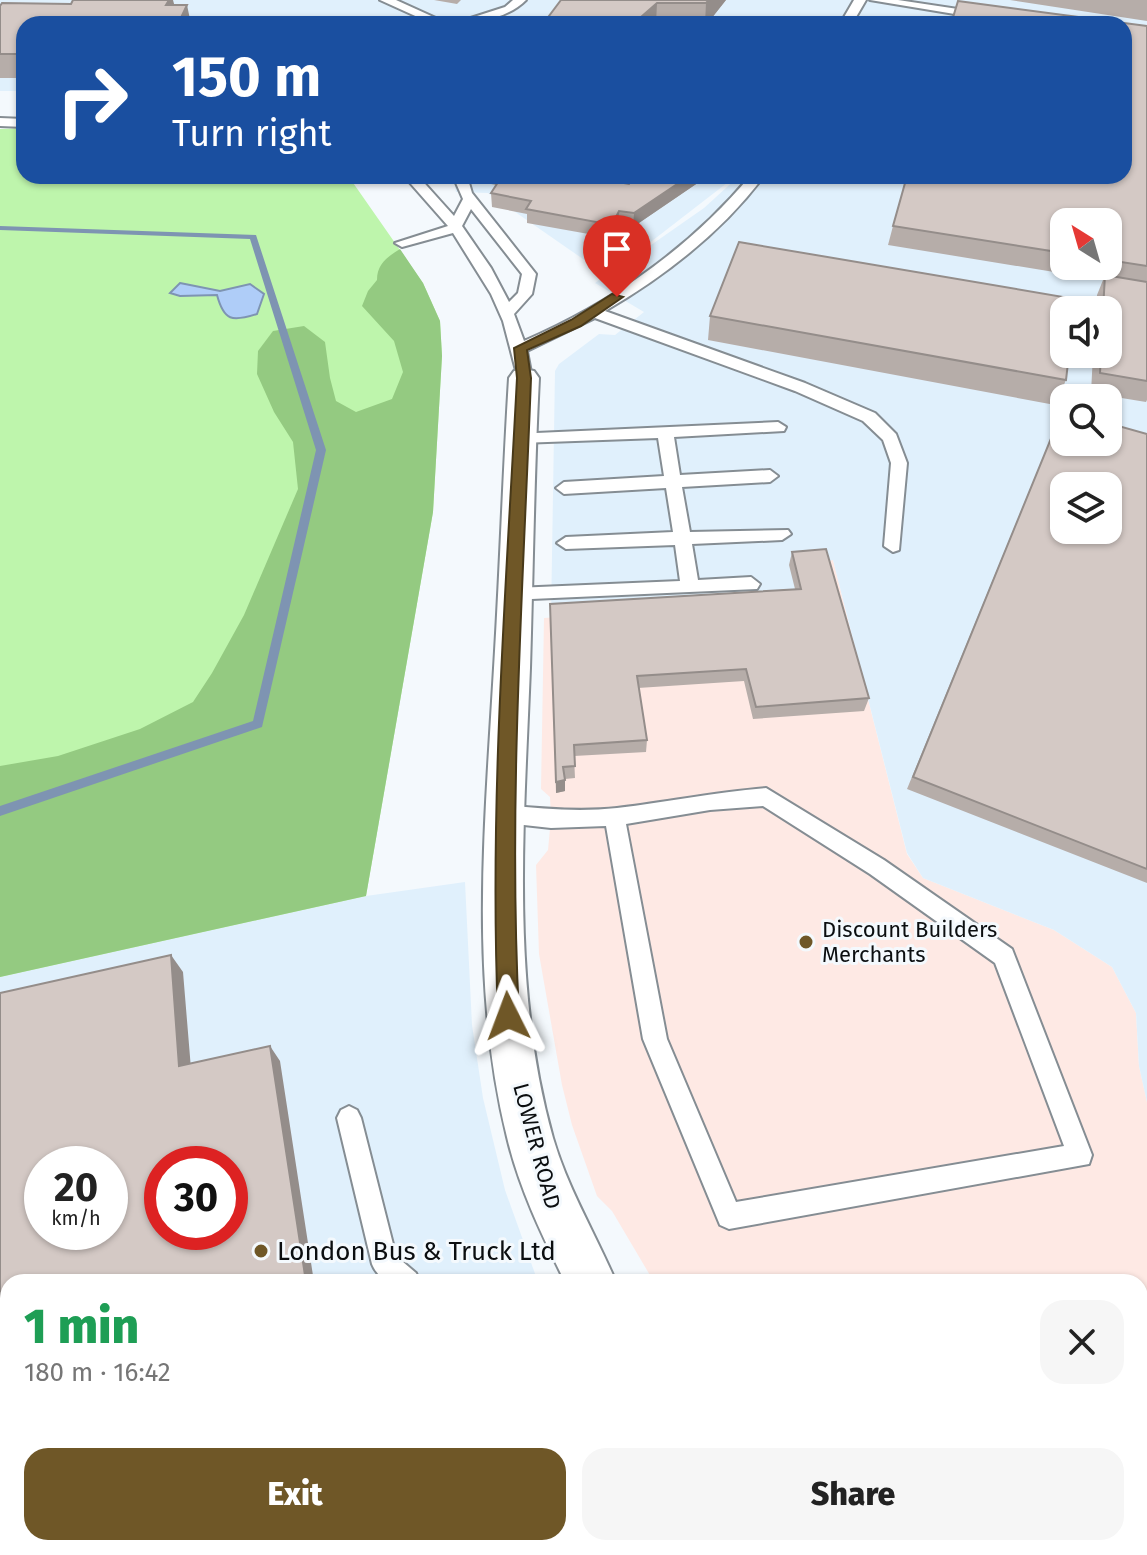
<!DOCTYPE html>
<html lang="en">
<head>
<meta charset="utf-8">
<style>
	:root { --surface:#fff; --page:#f6f6f6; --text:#222; --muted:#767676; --accent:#6f5727 }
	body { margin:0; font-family:"Fira Sans",sans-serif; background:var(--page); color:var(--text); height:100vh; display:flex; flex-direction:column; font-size:30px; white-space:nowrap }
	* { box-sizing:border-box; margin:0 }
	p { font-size:26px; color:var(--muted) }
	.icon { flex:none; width:44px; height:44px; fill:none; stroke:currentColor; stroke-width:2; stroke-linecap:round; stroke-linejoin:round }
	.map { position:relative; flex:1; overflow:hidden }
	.panel { position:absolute; left:0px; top:1274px; width:1148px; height:282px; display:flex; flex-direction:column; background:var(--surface); border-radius:24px 24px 0 0; box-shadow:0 2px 6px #0004 }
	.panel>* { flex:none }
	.hud { position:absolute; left:16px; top:16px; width:1116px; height:168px; border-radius:24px; box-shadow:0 2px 6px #0004; background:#1a4fa0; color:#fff; overflow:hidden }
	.needle { width:52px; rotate:323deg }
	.buttons { position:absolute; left:1050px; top:208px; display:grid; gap:16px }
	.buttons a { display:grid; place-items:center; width:72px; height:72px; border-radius:16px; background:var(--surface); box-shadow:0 2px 6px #0004; font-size:40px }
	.speed { position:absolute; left:24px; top:1146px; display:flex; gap:16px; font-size:40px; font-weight:700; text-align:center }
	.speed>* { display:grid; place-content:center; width:104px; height:104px; border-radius:50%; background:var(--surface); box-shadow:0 2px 6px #0004; line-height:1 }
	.speed small { font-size:20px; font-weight:400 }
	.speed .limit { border:12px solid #d22; background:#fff; color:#111 }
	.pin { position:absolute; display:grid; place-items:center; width:68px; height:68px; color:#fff; margin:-82px -34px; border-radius:50% 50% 50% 0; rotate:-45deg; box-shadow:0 0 8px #0007 }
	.pin .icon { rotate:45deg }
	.me { position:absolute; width:88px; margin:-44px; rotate:357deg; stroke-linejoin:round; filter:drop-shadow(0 0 6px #0008) }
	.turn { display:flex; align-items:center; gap:28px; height:168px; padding:0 24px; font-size:36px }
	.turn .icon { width:104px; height:104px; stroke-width:2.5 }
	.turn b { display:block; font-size:56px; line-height:68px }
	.round { display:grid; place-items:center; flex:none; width:84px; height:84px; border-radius:24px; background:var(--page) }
	.headline { display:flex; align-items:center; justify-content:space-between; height:136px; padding:0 24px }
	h1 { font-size:48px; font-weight:800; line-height:60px; color:#1e9e55 }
	.primary-button { display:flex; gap:16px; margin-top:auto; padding:16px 24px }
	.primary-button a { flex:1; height:92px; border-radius:24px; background:var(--accent); color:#fff; font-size:32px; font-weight:800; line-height:92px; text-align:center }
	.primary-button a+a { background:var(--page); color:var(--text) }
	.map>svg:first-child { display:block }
</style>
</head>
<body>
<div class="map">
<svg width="1147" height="1555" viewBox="0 0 1147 1555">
	<rect width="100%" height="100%" fill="#f4f9fd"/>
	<!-- commercial -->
	<path fill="#fee9e4" d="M 833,560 L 907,854 L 923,878 L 1054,930 L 1112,967 L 1136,1013 L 1139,1066 L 1147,1102 L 1147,1318 L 1140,1319 L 1140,1282 L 654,1282 L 612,1211 L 597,1196 L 572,1125 L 562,1085 L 539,954 L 536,865 L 548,850 L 551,818 L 550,797 L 541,789 L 544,618 L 798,601 L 789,565 Z"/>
	<!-- built -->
	<path fill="#e0f0fc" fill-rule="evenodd" d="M 0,0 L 1147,0 L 1147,1102 L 1139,1066 L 1136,1013 L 1112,967 L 1054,930 L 923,878 L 907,853 L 833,560 L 823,562 L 798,602 L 551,617 L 555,371 L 559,364 L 599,334 L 615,335 L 644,312 L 595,283 L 606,275 L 488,193 L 456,192 L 453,176 L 736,176 L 608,275 L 704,208 L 739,176 L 1124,176 L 1124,24 L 24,24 L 24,91 L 0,91 ZM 1064,222 L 1108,222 L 1108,266 L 1064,266 ZM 1064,310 L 1108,310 L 1108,354 L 1064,354 ZM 1064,398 L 1108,398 L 1108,442 L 1064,442 ZM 1064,486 L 1108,486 L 1108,530 L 1064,530 Z
		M 465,882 L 472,1025 L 483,1098 L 505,1190 L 538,1282 L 8,1282 L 8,1498 L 0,1501 L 0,977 L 366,896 ZM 42,1164 L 110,1164 L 110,1232 L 42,1232 ZM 162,1164 L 230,1164 L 230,1232 L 162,1232 Z
		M 1147,1400 L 1147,1555 L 177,1555 L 204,1548 L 1140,1548 L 1140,1401 Z"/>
	<!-- green -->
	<path fill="#bef5ac" d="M 24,128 L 24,176 L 349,177 L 423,283 L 440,321 L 442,356 L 433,512 L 366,896 L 0,977 L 0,129 Z"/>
	<!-- forest -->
	<path fill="#94ca81" d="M 400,249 L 423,283 L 440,321 L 442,356 L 433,512 L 366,896 L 0,977 L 0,766 L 58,756 L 140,729 L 193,702 L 212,673 L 244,615 L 298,489 L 293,442 L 274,412 L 257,374 L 258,351 L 273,331 L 304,326 L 325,342 L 330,378 L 336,401 L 356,412 L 392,399 L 403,372 L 394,341 L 362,306 L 368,291 L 377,280 C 377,264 387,257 400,249 Z"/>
	<!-- water -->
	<path fill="#afcdf8" stroke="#7e94b2" stroke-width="2" d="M 180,283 L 220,291 L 250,284 L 264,294 L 257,314 C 232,322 224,321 217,295 L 180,296 L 170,293 Z"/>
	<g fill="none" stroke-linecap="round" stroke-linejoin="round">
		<!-- stream -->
		<path fill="#7e94b2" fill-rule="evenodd" d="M 0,226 L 256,235 L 326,450 L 262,727 L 0,816 L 0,806 L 253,721 L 316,450 L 250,239 L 0,230 Z"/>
		<defs>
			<path id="service" d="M 380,0 L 396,0 L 449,24 L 433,24 Z
				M 513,0 L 526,0 C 508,18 477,24 452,24 L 505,7 Z
				M 854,0 L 866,0 L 852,24 L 840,24 Z
				M 870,0 L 898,0 L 1038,21 L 1044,24 L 1015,24 Z
				M 0,118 L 24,119 L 24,127 L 0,126 Z
				M 404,176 L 418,176 L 454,216 L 463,199 L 453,176 L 467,176 L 472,193 L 536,274 L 532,294 L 514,314 L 524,341 C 610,304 690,248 750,176 L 764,176 C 722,232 665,276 605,311 L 805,383 L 875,413 L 896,434 L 907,463 L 899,550 L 893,552 L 884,546 L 891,463 L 883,440 L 863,421 L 795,391 L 595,318 L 527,351 L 532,378 L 529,382 L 519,382 L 503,321 L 491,294 L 453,233 L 402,247 L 395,243 L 448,226 ZM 471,209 L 522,274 L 518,293 L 509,302 L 491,268 L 462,226 Z
				M 778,422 L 786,427 L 784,431 L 674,437 L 680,475 L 770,470 L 778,476 L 770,482 L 682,487 L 690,532 L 788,530 L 791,534 L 782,540 L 692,544 L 698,580 L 751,577 L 760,584 L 757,589 L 509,600 L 506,595 L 515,588 L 680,581 L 675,545 L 566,549 L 557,543 L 566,537 L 673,532 L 666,488 L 564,494 L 556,488 L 564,482 L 664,476 L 658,438 L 520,443 L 512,438 L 514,434 Z
				M 766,788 L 884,860 L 1012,949 L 1092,1155 L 1089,1164 L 729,1229 L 720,1225 L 643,1039 L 606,826 L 551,828 L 505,823 L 498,820 L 495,814 L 498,808 L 505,805 C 542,809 580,812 617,808 C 667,802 716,792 766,788 ZM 763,806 L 870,874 L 995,963 L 1064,1146 L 736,1202 L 667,1039 L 626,824 L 710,810 Z
				M 349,1106 L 357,1110 L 361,1118 L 396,1256 L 416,1273 L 420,1282 C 399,1282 381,1286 372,1264 L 337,1118 L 341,1110 Z
				M 326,1548 L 375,1548 L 373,1555 L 324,1555 Z
				M 646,1548 L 758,1548 L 760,1555 L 648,1555 Z"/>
			<path id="minor" d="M 524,369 L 534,371 L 539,378 C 534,475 533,572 530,668 C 524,824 510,986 553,1138 C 568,1189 595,1233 616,1282 L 565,1282 C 542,1235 519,1188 507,1137 C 469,983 485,824 494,668 C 500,571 503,474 509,378 L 514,371 Z
				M 1140,1332 L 1147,1332 L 1147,1382 L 1140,1382 Z"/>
		</defs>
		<!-- service casing -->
		<use href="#service" stroke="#858d93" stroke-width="4"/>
		<!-- minor casing -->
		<use href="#minor" stroke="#858d93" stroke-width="4"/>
		<!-- service -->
		<use href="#service" fill="#fff" fill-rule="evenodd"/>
		<!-- minor -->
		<use href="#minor" fill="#fff" fill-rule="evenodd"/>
	</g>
	<!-- trees -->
	<circle fill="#778c72" cx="609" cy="272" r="9"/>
	<!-- wall -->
	<path fill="#b6ada9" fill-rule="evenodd" d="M 434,0 L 461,0 L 457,4 Z
		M 561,0 L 726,0 L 707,24 L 543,24 Z
		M 1010,0 L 1147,0 L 1147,21 Z
		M 174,5 L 24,24 L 24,78 L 0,78 L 0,6 Z
		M 1147,26 L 1147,400 L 1146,402 L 1091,393 L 1093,354 L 1108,354 L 1108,310 L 1096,310 L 1097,295 L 1103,280 L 888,245 L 893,226 ZM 1064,222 L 1108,222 L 1108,266 L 1064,266 Z
		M 491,176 L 582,176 L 629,184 L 634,176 L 710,176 L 708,179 L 705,178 L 633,227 L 618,225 L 611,238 L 527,223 L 527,214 L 492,207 L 491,193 L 496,185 L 491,184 Z
		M 710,316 L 1066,380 L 1055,405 L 708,340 Z
		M 1057,423 L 1147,434 L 1147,883 L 907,789 Z
		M 792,552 L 869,698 L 864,711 L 753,719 L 744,681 L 638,688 L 647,740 L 646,752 L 574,756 L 575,778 L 565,779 L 565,791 L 556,793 L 550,604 L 795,589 L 789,565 Z
		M 1077,1548 L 1133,1548 L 1140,1555 L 1072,1555 Z
		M 818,1551 L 826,1552 L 828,1555 L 814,1555 Z"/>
	<!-- shaded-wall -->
	<path fill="#948d8a" d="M 169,0 L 173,0 L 178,19 L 166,5 Z
		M 709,0 L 726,0 L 707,24 L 705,24 L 706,3 Z
		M 657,3 L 656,24 L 633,24 Z
		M 187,5 L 191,24 L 178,24 Z
		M 689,176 L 705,176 L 705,178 L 633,227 L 634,213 Z
		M 619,211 L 618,225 L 611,238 L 612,225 Z
		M 565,780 L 565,791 L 556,793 L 556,782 Z
		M 171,955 L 183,972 L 192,1081 L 179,1066 Z
		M 270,1046 L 280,1061 L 314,1282 L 306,1282 Z
		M 8,1487 L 8,1494 L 0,1497 L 0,1489 Z"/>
	<!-- building -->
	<path fill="#d4c9c5" stroke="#948d8a" stroke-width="2" fill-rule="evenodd" d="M 73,0 L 169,0 L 166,5 L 187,5 L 178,24 L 24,24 L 24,54 L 0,54 L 0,6 L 2,3 L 71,4 Z
		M 561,0 L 709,0 L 706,3 L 657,3 L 633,24 L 543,24 Z
		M 958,1 L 1147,26 L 1147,266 L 1108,260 L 1108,222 L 1064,222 L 1064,253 L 893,226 L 907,176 L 1124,176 L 1124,24 L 951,24 Z
		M 502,176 L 582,176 L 629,184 L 634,176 L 689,176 L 634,213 L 619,211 L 612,225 L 526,209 L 531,201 L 491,193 Z
		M 739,242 L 1075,299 L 1074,310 L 1064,310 L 1064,354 L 1069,354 L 1066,380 L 710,316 Z
		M 1105,275 L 1147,282 L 1147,381 L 1100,373 L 1101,354 L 1108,354 L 1108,310 L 1103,310 Z
		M 1063,409 L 1064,410 L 1064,442 L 1108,442 L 1108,423 L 1147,434 L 1147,869 L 913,777 ZM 1064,486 L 1108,486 L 1108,530 L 1064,530 Z
		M 826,549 L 869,698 L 756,707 L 746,669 L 637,676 L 647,740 L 574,745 L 575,766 L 563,767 L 565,780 L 556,782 L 550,604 L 801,589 L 792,552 Z
		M 171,955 L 179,1066 L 270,1046 L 306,1282 L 8,1282 L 8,1487 L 0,1489 L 0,993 ZM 42,1164 L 110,1164 L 110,1232 L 42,1232 ZM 162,1164 L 230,1164 L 230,1232 L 162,1232 Z
		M 1094,1548 L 1133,1548 L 1140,1555 L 1090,1555 Z"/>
	<!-- route -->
	<path fill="#6f5727" stroke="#483919" stroke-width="2" d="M 612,294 L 623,297 L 581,326 L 527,350 L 531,378 C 523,591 508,804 519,1016 L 516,1023 L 508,1026 L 501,1023 L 498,1016 C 489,804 506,591 517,378 L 514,348 L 571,320 Z"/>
	<!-- markers -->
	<g fill="#6f5727" stroke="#f4f9fd" stroke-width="3">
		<circle cx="806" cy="942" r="8"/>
		<circle cx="261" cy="1251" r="8"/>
	</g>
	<g text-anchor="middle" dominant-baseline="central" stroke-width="6" stroke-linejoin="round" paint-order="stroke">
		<!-- poi labels -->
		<g font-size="22" fill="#0b0e10" stroke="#f4f9fd" text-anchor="start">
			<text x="822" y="929">Discount Builders<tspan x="822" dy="25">Merchants</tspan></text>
		</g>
		<!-- street labels -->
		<g font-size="22" fill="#0b0e10" stroke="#f4f9fd">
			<text transform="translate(537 1146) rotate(75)">LOWER ROAD</text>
		</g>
		<!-- near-poi labels -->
		<g font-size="26" fill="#0b0e10" stroke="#f4f9fd" text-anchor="start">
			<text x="277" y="1251">London Bus &amp; Truck Ltd</text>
		</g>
	</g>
</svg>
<div class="buttons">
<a><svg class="needle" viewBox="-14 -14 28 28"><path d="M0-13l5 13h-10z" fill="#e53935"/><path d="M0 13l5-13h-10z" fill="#767676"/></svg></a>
<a><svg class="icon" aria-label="sound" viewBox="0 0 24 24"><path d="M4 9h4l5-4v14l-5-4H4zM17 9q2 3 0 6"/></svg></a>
<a><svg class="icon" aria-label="search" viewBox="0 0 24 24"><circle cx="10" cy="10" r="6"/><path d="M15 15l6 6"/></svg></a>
<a><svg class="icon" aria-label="layers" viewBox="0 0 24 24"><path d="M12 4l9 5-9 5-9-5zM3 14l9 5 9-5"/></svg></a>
</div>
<div class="speed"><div>20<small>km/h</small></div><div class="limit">30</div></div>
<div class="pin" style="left:617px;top:297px;background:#d93025"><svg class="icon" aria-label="arrive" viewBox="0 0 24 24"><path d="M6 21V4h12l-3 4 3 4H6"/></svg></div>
<svg class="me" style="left:508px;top:1016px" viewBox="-20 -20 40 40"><path d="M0-17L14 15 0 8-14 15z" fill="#6f5727" stroke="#fff" stroke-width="4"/></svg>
<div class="hud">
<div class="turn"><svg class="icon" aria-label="right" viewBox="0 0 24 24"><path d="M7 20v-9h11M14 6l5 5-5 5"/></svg><div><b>150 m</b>Turn right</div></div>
</div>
<section class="panel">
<div class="headline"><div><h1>1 min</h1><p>180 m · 16:42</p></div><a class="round"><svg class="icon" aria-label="close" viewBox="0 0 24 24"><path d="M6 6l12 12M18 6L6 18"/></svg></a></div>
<div class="primary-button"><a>Exit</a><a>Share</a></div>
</section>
</div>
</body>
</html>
